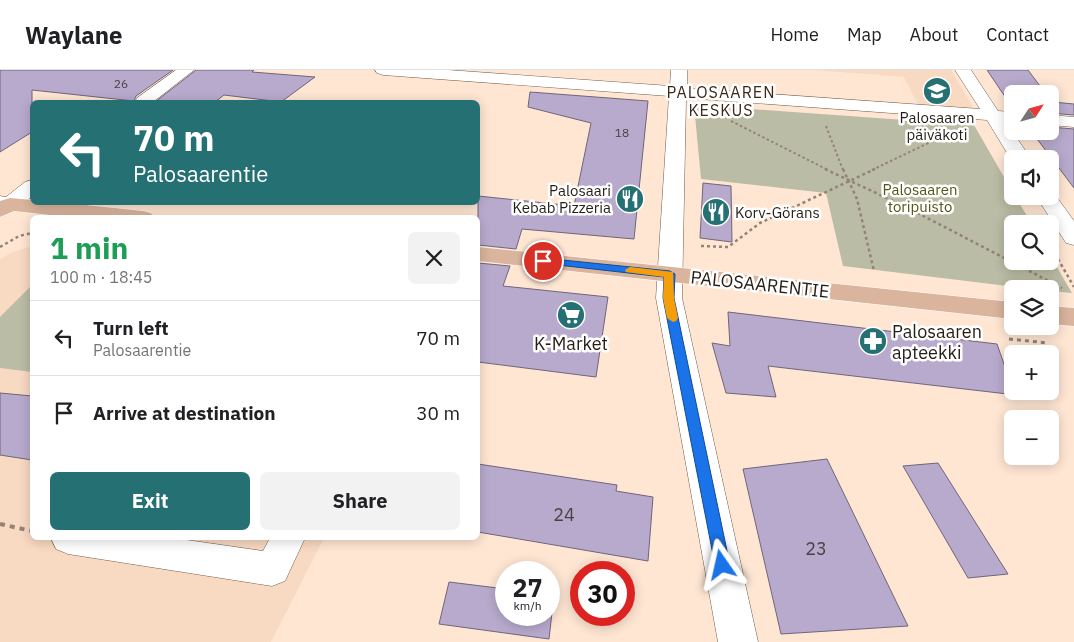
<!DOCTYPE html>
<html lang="en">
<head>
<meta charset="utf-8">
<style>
	:root { --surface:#fff; --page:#f2f2f2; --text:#202124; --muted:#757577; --line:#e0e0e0; --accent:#257073 }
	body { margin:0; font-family:"IBM Plex Sans",sans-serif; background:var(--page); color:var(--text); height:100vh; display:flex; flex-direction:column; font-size:19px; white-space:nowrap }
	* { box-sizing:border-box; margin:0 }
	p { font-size:16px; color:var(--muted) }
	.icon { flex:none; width:28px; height:28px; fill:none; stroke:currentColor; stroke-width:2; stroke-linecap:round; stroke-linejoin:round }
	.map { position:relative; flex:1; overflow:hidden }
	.panel { position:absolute; left:30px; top:145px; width:450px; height:325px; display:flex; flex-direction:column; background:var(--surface); border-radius:8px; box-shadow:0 2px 12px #0003 }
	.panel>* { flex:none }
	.hud { position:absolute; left:30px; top:30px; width:450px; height:105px; border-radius:8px; box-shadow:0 2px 12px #0003; background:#257073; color:#fff; overflow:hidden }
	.needle { width:32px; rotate:54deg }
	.buttons { position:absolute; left:1004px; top:15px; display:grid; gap:10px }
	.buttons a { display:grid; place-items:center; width:55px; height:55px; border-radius:8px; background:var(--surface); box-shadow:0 2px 12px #0003; font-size:25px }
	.speed { position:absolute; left:495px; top:491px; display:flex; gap:10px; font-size:25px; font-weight:700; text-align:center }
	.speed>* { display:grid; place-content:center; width:65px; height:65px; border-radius:50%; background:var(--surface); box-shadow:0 2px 12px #0003; line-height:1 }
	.speed small { font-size:12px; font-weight:400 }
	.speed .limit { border:8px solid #d22; background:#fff; color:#111 }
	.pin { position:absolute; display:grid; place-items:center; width:42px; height:42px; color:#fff; margin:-21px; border:2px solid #fff; border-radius:50%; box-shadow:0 1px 5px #0007 }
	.me { position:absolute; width:55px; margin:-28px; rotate:349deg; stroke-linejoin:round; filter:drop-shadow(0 0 4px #0008) }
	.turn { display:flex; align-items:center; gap:18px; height:105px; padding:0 20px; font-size:22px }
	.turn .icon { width:65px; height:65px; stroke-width:2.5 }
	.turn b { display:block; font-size:35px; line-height:42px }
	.round { display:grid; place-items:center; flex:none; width:52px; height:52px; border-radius:8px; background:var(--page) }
	.overview { display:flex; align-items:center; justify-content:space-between; height:85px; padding:0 20px }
	h1 { font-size:30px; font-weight:800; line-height:38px; color:#1e9e55 }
	.action { display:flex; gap:10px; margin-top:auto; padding:10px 20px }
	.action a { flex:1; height:58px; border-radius:8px; background:var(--accent); color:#fff; font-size:20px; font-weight:800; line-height:58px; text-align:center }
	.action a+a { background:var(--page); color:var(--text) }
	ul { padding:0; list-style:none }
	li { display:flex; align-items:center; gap:15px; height:75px; padding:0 20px; border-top:1px solid var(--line) }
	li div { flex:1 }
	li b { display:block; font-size:19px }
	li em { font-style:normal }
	header { display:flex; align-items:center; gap:30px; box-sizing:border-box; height:70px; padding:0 25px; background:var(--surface); border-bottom:1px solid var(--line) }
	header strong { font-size:24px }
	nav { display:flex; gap:28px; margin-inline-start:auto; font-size:18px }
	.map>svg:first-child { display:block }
</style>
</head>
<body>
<header>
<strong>Waylane</strong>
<nav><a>Home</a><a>Map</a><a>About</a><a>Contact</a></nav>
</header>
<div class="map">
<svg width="1074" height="572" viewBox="0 0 1074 572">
	<rect width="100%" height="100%" fill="#ffe6d3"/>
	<!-- built -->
	<path fill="#f8d9c2" d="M 814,0 L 951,0 L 974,39 L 918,35 L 904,7 Z
		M 32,176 L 32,468 L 324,468 L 271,572 L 0,572 L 0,189 L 13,182 Z"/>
	<!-- green -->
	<path fill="#bbbca5" d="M 694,35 L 974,55 L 1012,121 L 1012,126 L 1015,126 L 1032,154 L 1012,154 L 1012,191 L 1050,191 L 1050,185 L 1072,223 L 1050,221 L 1050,219 L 1033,219 L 843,196 L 826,123 L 701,109 Z
		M 32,215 L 32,302 L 0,298 L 0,247 Z"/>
	<!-- building -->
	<path fill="#b8aacd" stroke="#6e657b" d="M 0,0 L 173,0 L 136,26 L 134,31 L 32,20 L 32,62 L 0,82 Z
		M 196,0 L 254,0 L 252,2 L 315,7 L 281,32 L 224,25 L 215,32 L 155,32 Z
		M 987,0 L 1028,0 L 1046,24 L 1012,24 L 1012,37 Z
		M 530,22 L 648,31 L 634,169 L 522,159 L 516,179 L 478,175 L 478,126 L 574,136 L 591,53 L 528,37 Z
		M 1050,28 L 1053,32 L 1074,34 L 1074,45 L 1050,43 Z
		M 1050,57 L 1074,59 L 1074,118 L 1031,61 L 1050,61 Z
		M 703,113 L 731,116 L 732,172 L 700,168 Z
		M 478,193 L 510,196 L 503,216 L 608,227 L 596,307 L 478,292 Z
		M 728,242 L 997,274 L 1012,317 L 1012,321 L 1016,325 L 768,296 L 776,327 L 726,323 L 712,273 L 730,276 Z
		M 0,323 L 32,326 L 32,390 L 0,385 Z
		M 827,389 L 908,556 L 781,564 L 743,399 Z
		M 938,393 L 1008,504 L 968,508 L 903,396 Z
		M 478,394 L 617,415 L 616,421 L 653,427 L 648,491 L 478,462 Z
		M 449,512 L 506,519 L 506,545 L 549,545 L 549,525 L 554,525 L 549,569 L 439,554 Z"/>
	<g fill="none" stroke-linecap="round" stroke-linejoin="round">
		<defs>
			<path id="minor" d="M 176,0 L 194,0 L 153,32 L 135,32 L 137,28 Z
				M 375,0 L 448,0 L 670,16 L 671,0 L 687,0 L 687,18 L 980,39 L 955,0 L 971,0 L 998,41 L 1012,42 L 1012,52 L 1006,52 L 1031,89 L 1012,89 L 1012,91 L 987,50 L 686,28 L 682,228 L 758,572 L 718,572 L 656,228 L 669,26 L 383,5 L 377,3 Z
				M 1050,45 L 1074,47 L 1074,57 L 1050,55 Z
				M 32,110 L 32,126 C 21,136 15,141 0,138 L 0,126 L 6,127 L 25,112 Z
				M 1050,121 L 1053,122 L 1074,151 L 1074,175 L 1066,173 L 1036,126 L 1050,126 Z
				M 51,468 L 173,468 L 263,481 L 270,468 L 305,468 L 285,511 L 272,516 L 68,484 L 56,479 Z"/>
			<path id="major" d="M 10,128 L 32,130 L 32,132 L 57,132 L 143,141 L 151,143 L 154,148 L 77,148 L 14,141 L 0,147 L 0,131 Z
				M 478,177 L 1012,232 L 1012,249 L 478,191 Z
				M 1050,236 L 1074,238 L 1074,256 L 1050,254 Z"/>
		</defs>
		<!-- minor casing -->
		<use href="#minor" stroke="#715c4c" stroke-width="1"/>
		<!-- major casing -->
		<use href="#major" stroke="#fff" stroke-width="1"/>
		<!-- path-far3 -->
		<path stroke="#938376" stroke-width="2" stroke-dasharray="2.5 2.5" stroke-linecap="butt" d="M 731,51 L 828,100
			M 826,56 L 843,100
			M 1050,95 L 1053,100
			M 872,100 L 945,65"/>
		<!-- path-far2 -->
		<path stroke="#938376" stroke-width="2.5" stroke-dasharray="3 3" stroke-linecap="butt" d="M 825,99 L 908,138 L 1062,218
			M 843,99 L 857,129 L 874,201
			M 1052,99 L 1057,105
			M 701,176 L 728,177 L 760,153 L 875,99
			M 0,177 L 19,166 L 32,163
			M 1058,189 L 1074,217"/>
		<!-- path-far1 -->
		<path stroke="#938376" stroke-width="3" stroke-dasharray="4 4" stroke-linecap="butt" d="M 1009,269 L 1048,273"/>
		<!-- path -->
		<path stroke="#938376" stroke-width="4" stroke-dasharray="5 5" stroke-linecap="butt" d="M 0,454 L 32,461"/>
		<!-- minor -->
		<use href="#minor" fill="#fff" fill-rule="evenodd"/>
		<!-- major -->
		<use href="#major" fill="#dab49c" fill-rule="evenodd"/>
	</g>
	<!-- route -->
	<path fill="#1a73e8" stroke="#114b97" d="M 543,188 L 670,201 L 675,204 L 674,228 L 730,495 L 728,500 L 722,502 L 717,500 L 715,495 L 663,228 L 664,207 L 540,193 L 538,191 Z"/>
	<!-- slow -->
	<path fill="#f59e0b" d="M 630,197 L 673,202 L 674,228 L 678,248 L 676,251 L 673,252 L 667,248 L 663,228 L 664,207 L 626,202 L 625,200 Z"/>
	<!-- icons -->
	<defs>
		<symbol id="school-disc" viewBox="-11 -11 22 22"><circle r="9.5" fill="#257073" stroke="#fff"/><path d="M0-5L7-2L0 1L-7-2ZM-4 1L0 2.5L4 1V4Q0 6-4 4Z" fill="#fff"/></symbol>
		<symbol id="restaurant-disc" viewBox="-11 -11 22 22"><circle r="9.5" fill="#257073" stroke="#fff"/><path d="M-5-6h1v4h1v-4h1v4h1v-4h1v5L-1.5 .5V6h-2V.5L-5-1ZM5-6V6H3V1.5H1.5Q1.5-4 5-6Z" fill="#fff"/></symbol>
		<symbol id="supermarket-disc" viewBox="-11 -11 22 22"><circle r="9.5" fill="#257073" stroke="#fff"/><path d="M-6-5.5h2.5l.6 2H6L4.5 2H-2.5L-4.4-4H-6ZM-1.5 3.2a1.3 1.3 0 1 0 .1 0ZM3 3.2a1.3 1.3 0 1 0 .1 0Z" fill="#fff"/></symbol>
		<symbol id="pharmacy-disc" viewBox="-11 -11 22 22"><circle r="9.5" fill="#257073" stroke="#fff"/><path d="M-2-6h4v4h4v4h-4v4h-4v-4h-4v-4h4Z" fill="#fff"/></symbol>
	</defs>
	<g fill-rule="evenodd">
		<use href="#school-disc" x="921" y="5" width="32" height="32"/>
		<use href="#restaurant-disc" x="614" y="113" width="32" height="32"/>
		<use href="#restaurant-disc" x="700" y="126" width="32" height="32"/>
		<use href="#supermarket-disc" x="555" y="229" width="32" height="32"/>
		<use href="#pharmacy-disc" x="857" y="255" width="32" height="32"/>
	</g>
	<g text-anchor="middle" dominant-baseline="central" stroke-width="5" stroke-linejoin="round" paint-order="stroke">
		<!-- far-number labels -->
		<g font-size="12" fill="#4a4044">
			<text x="121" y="13">26</text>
			<text x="622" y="62">18</text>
		</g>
		<!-- far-poi labels -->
		<g font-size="15" fill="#251d16" stroke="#fff">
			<text x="937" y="47">Palosaaren<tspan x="937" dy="17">päiväkoti</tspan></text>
			<text x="611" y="120" text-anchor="end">Palosaari<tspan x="611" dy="17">Kebab Pizzeria</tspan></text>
			<text x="735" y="142" text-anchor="start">Korv-Görans</text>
		</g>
		<!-- far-park labels -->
		<g font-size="15" fill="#555618" stroke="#fff">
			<text x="920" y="119">Palosaaren<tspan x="920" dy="17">toripuisto</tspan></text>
		</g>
		<!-- far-neighbourhood labels -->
		<g font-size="16" letter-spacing="1" fill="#3a2819" stroke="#fff">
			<text x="721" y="22">PALOSAAREN<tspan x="721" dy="18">KESKUS</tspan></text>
		</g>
		<!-- street labels -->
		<g font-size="18" fill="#251d16" stroke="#fff">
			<text transform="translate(760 214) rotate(6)">PALOSAARENTIE</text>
		</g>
		<!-- poi labels -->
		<g font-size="18" fill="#251d16" stroke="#fff" text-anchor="start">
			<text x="892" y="261">Palosaaren<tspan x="892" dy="21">apteekki</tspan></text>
			<text x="571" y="273" text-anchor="middle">K-Market</text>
		</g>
		<!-- near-number labels -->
		<g font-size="18" fill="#4a4044">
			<text x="564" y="444">24</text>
			<text x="816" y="478">23</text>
		</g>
	</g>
</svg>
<div class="buttons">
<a><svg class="needle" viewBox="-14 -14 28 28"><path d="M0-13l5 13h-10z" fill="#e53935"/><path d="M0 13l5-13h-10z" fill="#757577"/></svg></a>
<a><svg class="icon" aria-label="sound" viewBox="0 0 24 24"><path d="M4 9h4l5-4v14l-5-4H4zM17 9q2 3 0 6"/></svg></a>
<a><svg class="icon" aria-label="search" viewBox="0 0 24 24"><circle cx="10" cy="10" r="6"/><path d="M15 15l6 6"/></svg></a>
<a><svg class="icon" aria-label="layers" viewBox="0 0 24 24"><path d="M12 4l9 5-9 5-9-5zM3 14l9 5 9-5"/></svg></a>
<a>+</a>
<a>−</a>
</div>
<div class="speed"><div>27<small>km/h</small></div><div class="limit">30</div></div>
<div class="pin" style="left:543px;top:191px;background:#d93025"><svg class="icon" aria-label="arrive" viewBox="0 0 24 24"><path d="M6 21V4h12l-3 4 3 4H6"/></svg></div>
<svg class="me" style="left:722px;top:495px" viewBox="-20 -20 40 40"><path d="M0-17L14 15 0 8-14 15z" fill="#1a73e8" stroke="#fff" stroke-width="4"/></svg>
<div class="hud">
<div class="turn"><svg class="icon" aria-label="left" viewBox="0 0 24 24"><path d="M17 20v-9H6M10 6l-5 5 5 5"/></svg><div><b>70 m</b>Palosaarentie</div></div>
</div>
<section class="panel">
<div class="overview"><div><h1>1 min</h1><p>100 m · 18:45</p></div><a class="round"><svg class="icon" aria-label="close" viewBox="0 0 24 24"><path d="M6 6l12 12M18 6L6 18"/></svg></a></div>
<ul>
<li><svg class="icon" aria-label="left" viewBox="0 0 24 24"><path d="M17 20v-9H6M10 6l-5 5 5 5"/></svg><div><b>Turn left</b><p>Palosaarentie</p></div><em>70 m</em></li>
<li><svg class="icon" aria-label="arrive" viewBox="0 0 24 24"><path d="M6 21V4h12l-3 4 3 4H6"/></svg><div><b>Arrive at destination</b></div><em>30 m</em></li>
</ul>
<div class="action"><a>Exit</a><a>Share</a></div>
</section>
</div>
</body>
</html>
